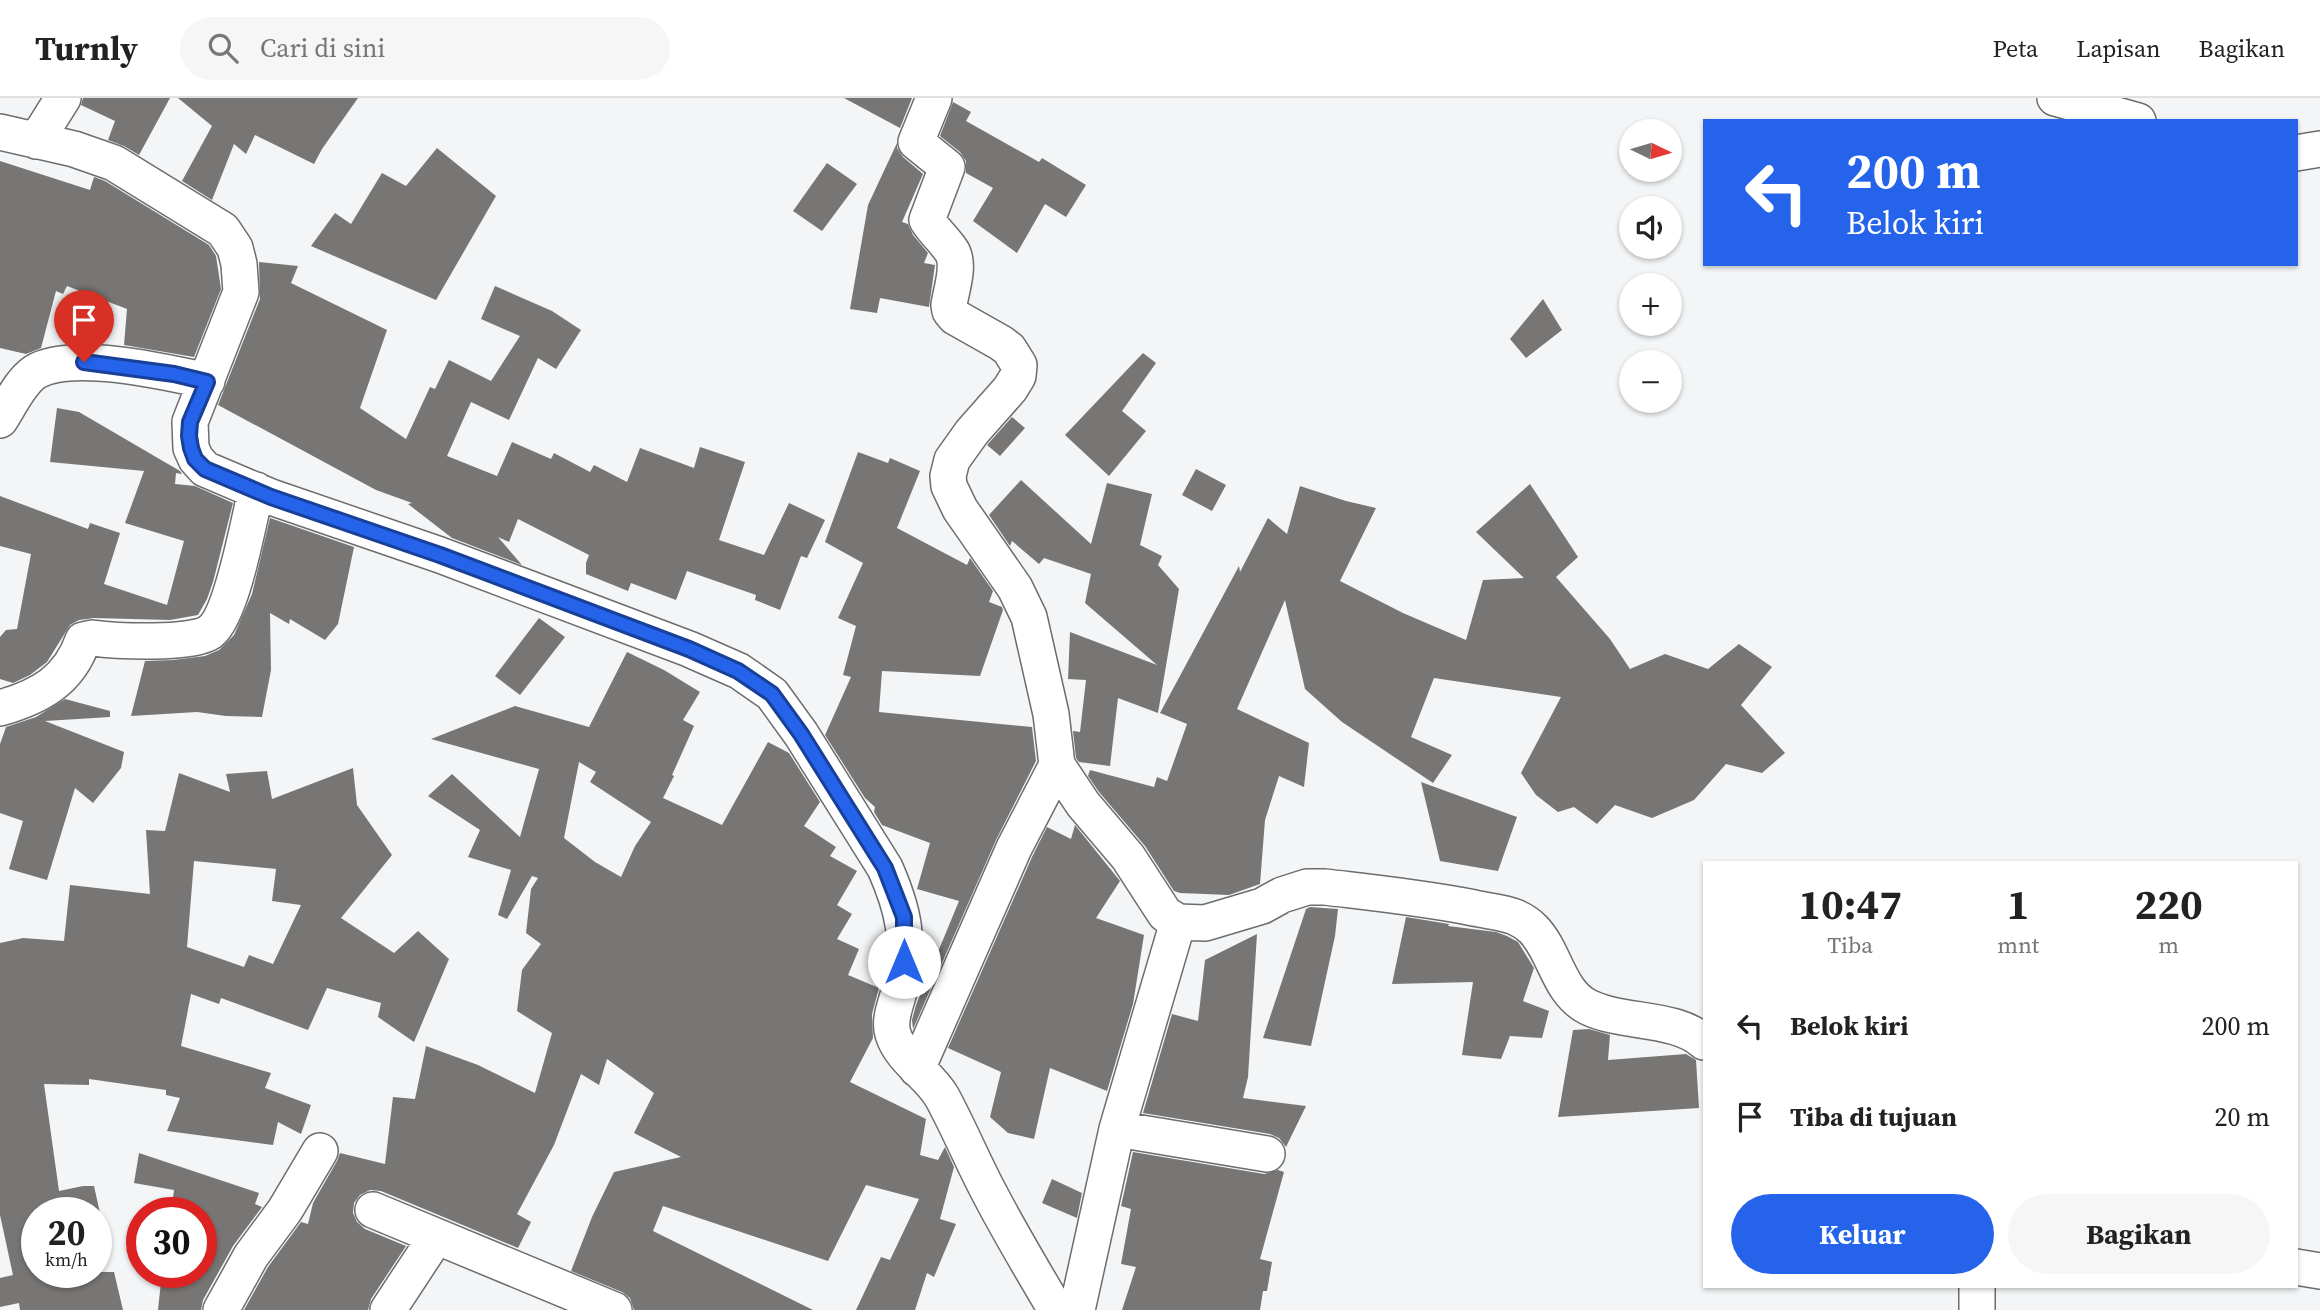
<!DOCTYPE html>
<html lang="id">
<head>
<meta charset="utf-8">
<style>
	:root { --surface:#fff; --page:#f6f6f6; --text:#222; --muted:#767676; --line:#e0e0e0; --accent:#2563eb }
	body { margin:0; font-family:"Source Serif 4",serif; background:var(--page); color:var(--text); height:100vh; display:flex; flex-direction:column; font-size:26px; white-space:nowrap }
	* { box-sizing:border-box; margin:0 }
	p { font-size:23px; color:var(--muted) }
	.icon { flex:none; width:38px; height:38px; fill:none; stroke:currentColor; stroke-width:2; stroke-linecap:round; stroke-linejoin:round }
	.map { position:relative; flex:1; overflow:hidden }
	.panel { position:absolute; left:1703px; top:763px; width:595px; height:427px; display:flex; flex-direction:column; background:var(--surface); border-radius:0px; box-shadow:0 2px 5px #0004 }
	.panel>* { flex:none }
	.top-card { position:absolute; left:1703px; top:21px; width:595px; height:147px; border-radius:0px; box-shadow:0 2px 5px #0004; background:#2563eb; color:#fff; overflow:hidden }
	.needle { width:46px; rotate:95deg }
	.buttons { position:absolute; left:1619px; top:21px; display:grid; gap:14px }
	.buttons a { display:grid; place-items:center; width:63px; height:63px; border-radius:50%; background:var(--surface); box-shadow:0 2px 5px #0004; font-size:35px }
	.speed { position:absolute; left:21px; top:1099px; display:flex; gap:14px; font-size:35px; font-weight:700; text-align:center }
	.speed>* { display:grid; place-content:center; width:91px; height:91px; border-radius:50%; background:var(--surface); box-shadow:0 2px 5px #0004; line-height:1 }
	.speed small { font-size:18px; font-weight:400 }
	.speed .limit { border:10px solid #d22; background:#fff; color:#111 }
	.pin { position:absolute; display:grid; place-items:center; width:60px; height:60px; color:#fff; margin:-72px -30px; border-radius:50% 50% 50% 0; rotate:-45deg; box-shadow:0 0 7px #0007 }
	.pin .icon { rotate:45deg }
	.me { position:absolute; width:77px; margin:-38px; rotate:0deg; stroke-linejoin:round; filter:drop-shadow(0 0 5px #0008) }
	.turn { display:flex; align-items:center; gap:24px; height:147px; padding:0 28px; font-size:32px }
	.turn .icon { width:91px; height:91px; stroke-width:2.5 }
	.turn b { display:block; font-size:49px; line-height:60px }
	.eta { display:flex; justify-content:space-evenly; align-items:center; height:119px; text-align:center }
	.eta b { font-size:42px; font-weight:700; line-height:49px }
	.action { display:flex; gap:14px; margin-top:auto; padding:14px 28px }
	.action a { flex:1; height:80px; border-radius:42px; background:var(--accent); color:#fff; font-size:28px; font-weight:700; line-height:80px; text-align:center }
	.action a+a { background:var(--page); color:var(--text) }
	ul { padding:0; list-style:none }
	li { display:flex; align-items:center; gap:21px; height:91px; padding:0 28px }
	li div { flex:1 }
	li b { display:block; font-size:26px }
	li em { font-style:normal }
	header { display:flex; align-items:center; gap:42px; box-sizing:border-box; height:98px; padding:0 35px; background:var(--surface); border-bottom:2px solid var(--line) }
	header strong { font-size:33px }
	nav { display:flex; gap:38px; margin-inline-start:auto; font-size:24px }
	.search { width:490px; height:63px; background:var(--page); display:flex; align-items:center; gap:18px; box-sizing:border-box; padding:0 24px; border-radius:38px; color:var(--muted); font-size:26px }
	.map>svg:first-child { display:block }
</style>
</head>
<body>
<header>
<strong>Turnly</strong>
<div class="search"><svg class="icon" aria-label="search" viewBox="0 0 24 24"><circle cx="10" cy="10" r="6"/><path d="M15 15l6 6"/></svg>Cari di sini</div>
<nav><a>Peta</a><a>Lapisan</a><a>Bagikan</a></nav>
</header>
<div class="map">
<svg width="2320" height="1212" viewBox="0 0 2320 1212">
	<rect width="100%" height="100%" fill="#f3f5f6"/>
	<!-- building -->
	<path fill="#787675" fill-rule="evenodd" d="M 83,0 L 170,0 L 139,57 L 124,48 L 108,42 L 115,23 L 81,7 Z
		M 178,0 L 358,0 L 322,51 L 314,66 L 255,37 L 246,56 L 234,46 L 212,102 L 182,83 L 212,28 Z
		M 844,0 L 912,0 L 900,30 Z
		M 953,4 L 971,14 L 966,23 L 1039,64 L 1042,60 L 1086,87 L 1066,119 L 1045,106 L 1017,155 L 973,123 L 993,90 L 966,75 L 966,63 L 960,54 L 940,38 Z
		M 897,45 L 897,50 L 903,59 L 923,76 L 902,124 L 908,126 L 913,137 L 928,155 L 924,165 L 935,167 L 929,209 L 880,200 L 877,215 L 850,211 L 868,107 Z
		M 437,50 L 496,98 L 436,202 L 311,148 L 335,115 L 351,126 L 382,75 L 406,88 Z
		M 0,63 L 90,92 L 94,79 L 105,83 L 209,147 L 216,158 L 221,191 L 194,259 L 124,247 L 127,211 L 67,188 L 63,196 L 56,193 L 41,250 L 26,256 L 0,250 Z
		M 827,65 L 857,86 L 822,133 L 793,113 Z
		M 259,164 L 298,168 L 291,185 L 387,232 L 360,310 L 406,341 L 430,289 L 435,291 L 449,262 L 491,283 L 520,238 L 481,221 L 495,188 L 552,213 L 581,232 L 556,271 L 538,260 L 509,322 L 471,304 L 447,358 L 497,378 L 512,344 L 551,361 L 554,355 L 590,374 L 594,367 L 627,384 L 640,350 L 694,370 L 700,349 L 745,364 L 719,442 L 764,457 L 789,405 L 825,422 L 807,460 L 801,458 L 780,512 L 755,502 L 756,497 L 687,473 L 676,502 L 631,485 L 628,493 L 586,476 L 586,465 L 589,457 L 518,421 L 509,444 L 498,439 L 522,467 L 452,440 L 408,406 L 412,405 L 376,392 L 218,307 L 260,201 Z
		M 1543,201 L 1562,232 L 1526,260 L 1510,241 Z
		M 1143,255 L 1156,265 L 1122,313 L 1146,333 L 1109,378 L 1065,337 Z
		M 57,310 L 79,314 L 180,373 L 182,376 L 176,375 L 175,386 L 195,388 L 233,405 L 213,484 L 207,501 L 198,517 L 170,522 L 94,520 L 79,522 L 70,527 L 47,564 L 30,577 L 13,585 L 0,581 L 0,539 L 6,532 L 17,531 L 31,456 L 0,448 L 0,398 L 88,431 L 90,425 L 120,435 L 104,486 L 167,507 L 184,443 L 125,425 L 144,373 L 50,364 Z
		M 1012,319 L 1025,330 L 1000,358 L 987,347 Z
		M 858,354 L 888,365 L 890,360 L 920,373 L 897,430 L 967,467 L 970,460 L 993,493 L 989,504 L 1002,509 L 1003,512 L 980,578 L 882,573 L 879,614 L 1032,629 L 1036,663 L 996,742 L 913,931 L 912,922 L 916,907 L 959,803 L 917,791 L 930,745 L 882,727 L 874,714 L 875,709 L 865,700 L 825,637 L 851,579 L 843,577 L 856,528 L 838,520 L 863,465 L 825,444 Z
		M 1196,371 L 1226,387 L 1212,413 L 1182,397 Z
		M 1021,382 L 1091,446 L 1107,385 L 1152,396 L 1140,447 L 1162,458 L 1158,467 L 1179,491 L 1158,615 L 1118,600 L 1110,668 L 1079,664 L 1076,660 L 1073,633 L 1080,634 L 1086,582 L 1068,581 L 1070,534 L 1157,567 L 1085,505 L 1091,476 L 1044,460 L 1039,466 L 1012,443 L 1010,448 L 989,417 Z
		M 1530,386 L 1578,459 L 1556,479 L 1610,541 L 1630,571 L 1665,556 L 1708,571 L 1739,546 L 1772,569 L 1741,607 L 1785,655 L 1762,675 L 1726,666 L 1694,702 L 1652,720 L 1615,707 L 1597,726 L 1574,709 L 1558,714 L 1536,697 L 1521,675 L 1561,599 L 1434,580 L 1411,639 L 1452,657 L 1433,685 L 1342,624 L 1305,591 L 1285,502 L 1237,611 L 1309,645 L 1304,689 L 1279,678 L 1265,722 L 1260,786 L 1229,797 L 1180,795 L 1174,793 L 1145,748 L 1099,694 L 1088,678 L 1090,672 L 1154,689 L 1157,679 L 1167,683 L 1187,626 L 1160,615 L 1239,468 L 1240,474 L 1268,420 L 1287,436 L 1300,388 L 1346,403 L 1376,410 L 1340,483 L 1403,515 L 1466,542 L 1483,482 L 1524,480 L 1476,434 Z
		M 270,420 L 354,449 L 338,526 L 325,542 L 290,521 L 289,526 L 270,515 L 271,572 L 262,619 L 226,618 L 197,614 L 131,618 L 145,563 L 173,562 L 205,558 L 219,552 L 234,537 L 252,496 Z
		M 539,520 L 565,539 L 520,597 L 495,578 Z
		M 627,554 L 664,572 L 700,594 L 683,622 L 694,628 L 672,677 L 674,678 L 663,700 L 722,727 L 768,644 L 789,655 L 820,704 L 804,728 L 836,749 L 830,758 L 857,773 L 837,807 L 852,816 L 837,841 L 859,851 L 848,877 L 879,890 L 872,916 L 873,940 L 850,984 L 926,1021 L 920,1057 L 938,1062 L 945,1049 L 954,1069 L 940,1121 L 956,1126 L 934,1179 L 927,1175 L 915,1212 L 856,1212 L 881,1159 L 890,1162 L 919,1101 L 866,1087 L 828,1163 L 663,1108 L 653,1133 L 813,1212 L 634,1212 L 630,1200 L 622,1194 L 571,1173 L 592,1119 L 614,1074 L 681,1059 L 634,1035 L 654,995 L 607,961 L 599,987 L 581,976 L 554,1047 L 517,1116 L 531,1124 L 518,1150 L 381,1093 L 370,1092 L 360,1097 L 354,1105 L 353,1115 L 357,1124 L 365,1131 L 406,1148 L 371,1201 L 368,1212 L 244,1212 L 268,1169 L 301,1124 L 308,1126 L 313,1105 L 337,1063 L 340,1055 L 385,1066 L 393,999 L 415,1001 L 426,948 L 478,967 L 535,995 L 552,935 L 517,913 L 522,872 L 541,846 L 526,835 L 531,791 L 538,780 L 532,778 L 507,821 L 498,817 L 511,772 L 468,759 L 480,732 L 428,698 L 452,676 L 520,739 L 539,671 L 431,641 L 515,608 L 589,629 ZM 579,664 L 596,674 L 590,684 L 651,724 L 635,748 L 621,779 L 595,764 L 564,740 Z
		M 65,601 L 110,613 L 110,619 L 45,623 L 124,654 L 121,670 L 93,705 L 75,690 L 47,782 L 9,771 L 23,723 L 0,715 L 0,646 L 6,629 L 36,619 Z
		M 353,670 L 357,707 L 392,757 L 341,820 L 394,855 L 418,833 L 449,861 L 414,944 L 378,919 L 381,905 L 327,890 L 308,932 L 221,900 L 219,906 L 191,896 L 181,948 L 271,975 L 265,990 L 311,1007 L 301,1036 L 278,1024 L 273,1047 L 167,1033 L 180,1000 L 166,997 L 166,992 L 89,981 L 89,987 L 44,986 L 59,1093 L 83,1088 L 94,1088 L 100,1115 L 37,1115 L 37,1174 L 114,1174 L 123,1212 L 20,1212 L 19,1205 L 0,1209 L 0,1180 L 13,1177 L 0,1117 L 0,845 L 23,840 L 64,843 L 70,787 L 150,796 L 146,732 L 165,733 L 179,675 L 230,694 L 226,676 L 267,673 L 272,701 ZM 194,763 L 276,771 L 272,803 L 301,807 L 273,866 L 249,857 L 244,869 L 187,849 Z
		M 1421,684 L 1517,719 L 1498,773 L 1440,763 Z
		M 1075,727 L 1120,783 L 1096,820 L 1144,837 L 1133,906 L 1107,993 L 1050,970 L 1034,1041 L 1008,1035 L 990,1019 L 1001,974 L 948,950 L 1032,759 L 1047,729 L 1071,741 Z
		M 1310,809 L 1338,811 L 1335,838 L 1311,948 L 1263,940 L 1306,811 Z
		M 1406,819 L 1449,826 L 1448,828 L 1496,834 L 1507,838 L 1518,844 L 1534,870 L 1523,903 L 1549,913 L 1542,940 L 1510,938 L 1501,961 L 1462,957 L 1473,884 L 1392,886 Z
		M 1257,836 L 1248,979 L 1243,1000 L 1306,1008 L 1286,1049 L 1279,1040 L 1270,1036 L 1143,1015 L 1172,916 L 1198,923 L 1205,862 Z
		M 1589,931 L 1610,937 L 1608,962 L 1686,956 L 1696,962 L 1699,1010 L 1558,1019 L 1573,932 Z
		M 1133,1054 L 1264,1076 L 1278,1072 L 1284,1074 L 1260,1161 L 1272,1164 L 1267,1193 L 1263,1193 L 1260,1212 L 1122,1212 L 1136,1169 L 1121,1166 L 1131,1111 L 1121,1108 Z
		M 139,1055 L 259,1095 L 255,1106 L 262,1109 L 233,1148 L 203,1202 L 201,1212 L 158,1212 L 162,1174 L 201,1178 L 201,1115 L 171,1115 L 174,1092 L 134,1085 Z
		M 1052,1081 L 1082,1095 L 1077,1120 L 1042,1105 Z"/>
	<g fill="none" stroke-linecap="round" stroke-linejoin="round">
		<defs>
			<path id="minor" d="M 934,0 L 916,44 L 947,69 L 927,122 C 934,133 944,142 951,152 C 961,166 951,192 949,207 L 950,213 L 955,219 L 1001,245 L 1009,251 L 1019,267 L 1018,278 L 1010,291 L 972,334 L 952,362 L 948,378 L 949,388 L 960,411 L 1015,490 L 1029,519 L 1051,616 L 1057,667 L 1083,706 L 1128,759 L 1165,816 L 1178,824 L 1205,825 L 1262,808 L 1282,797 L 1307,789 L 1325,789 C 1375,795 1424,800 1474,810 C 1487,813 1503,814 1515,819 C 1522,822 1528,826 1533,831 C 1555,853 1558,894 1588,909 C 1622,926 1675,918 1704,944
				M 2055,0 L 2138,23
				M 0,34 L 74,51 L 114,65 L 223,132 L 235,150 L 239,166 L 241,194 L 190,324 L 191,350 L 196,361 L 205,371 L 271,399 L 440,457 L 689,551 L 739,573 L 772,596 L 801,636 L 885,770 C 904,813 910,843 900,889 C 897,905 888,921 893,936 C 901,962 930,977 942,999 C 960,1032 974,1067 992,1100 C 1012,1138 1034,1175 1056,1212
				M 36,43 L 63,0
				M 2296,55 L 2320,51
				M 0,322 C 10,307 20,284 35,274 C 72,252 166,274 207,283
				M 0,610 C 39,599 69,583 83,542 L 92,540 C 115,543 192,547 210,534 C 232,518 249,422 256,392
				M 917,971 L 1014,750 L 1057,667
				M 1117,1031 L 1267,1056
				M 373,1112 L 614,1212
				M 2296,1169 L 2320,1173
				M 221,1212 L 251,1158 L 285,1112 L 320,1053
				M 388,1212 L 436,1139
				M 1077,1212 L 1117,1031 L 1178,824
				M 1977,1212 L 1977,1188"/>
		</defs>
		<!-- minor casing -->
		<use href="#minor" stroke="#6c6d6e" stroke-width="38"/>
		<!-- minor -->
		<use href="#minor" stroke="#fff" stroke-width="35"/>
	</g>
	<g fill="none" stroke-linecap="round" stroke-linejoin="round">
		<defs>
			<path id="route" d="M 84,264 L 174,276 L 207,284 L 190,324 L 189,338 L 191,350 L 195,361 L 205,371 L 271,399 L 440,457 L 689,551 L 738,573 L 772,596 L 801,636 L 885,770 L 904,819 L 904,864"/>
		</defs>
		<!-- route casing -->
		<use href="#route" stroke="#184099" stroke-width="18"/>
		<!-- route -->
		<use href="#route" stroke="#2563eb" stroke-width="12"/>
	</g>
</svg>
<div class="buttons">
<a><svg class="needle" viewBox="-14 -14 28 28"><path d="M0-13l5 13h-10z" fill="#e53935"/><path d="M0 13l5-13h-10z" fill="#767676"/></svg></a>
<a><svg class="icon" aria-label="sound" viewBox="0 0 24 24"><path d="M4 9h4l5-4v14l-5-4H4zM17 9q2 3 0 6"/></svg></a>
<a>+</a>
<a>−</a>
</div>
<div class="speed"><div>20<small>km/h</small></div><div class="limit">30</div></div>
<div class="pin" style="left:84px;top:264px;background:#d93025"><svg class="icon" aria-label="arrive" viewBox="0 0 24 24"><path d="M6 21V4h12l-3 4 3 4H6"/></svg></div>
<svg class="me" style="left:904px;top:864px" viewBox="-20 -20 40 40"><circle r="19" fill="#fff"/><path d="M0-13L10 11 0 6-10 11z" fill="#2563eb"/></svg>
<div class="top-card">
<div class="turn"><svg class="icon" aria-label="left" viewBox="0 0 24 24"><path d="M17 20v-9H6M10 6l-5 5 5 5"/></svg><div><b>200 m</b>Belok kiri</div></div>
</div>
<section class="panel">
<div class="eta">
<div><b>10:47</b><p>Tiba</p></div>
<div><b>1</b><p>mnt</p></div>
<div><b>220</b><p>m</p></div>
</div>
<ul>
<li><svg class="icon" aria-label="left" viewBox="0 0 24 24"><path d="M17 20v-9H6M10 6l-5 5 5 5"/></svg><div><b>Belok kiri</b></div><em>200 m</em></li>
<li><svg class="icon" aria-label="arrive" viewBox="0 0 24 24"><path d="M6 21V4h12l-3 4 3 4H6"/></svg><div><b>Tiba di tujuan</b></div><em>20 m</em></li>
</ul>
<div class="action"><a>Keluar</a><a>Bagikan</a></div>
</section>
</div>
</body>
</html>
